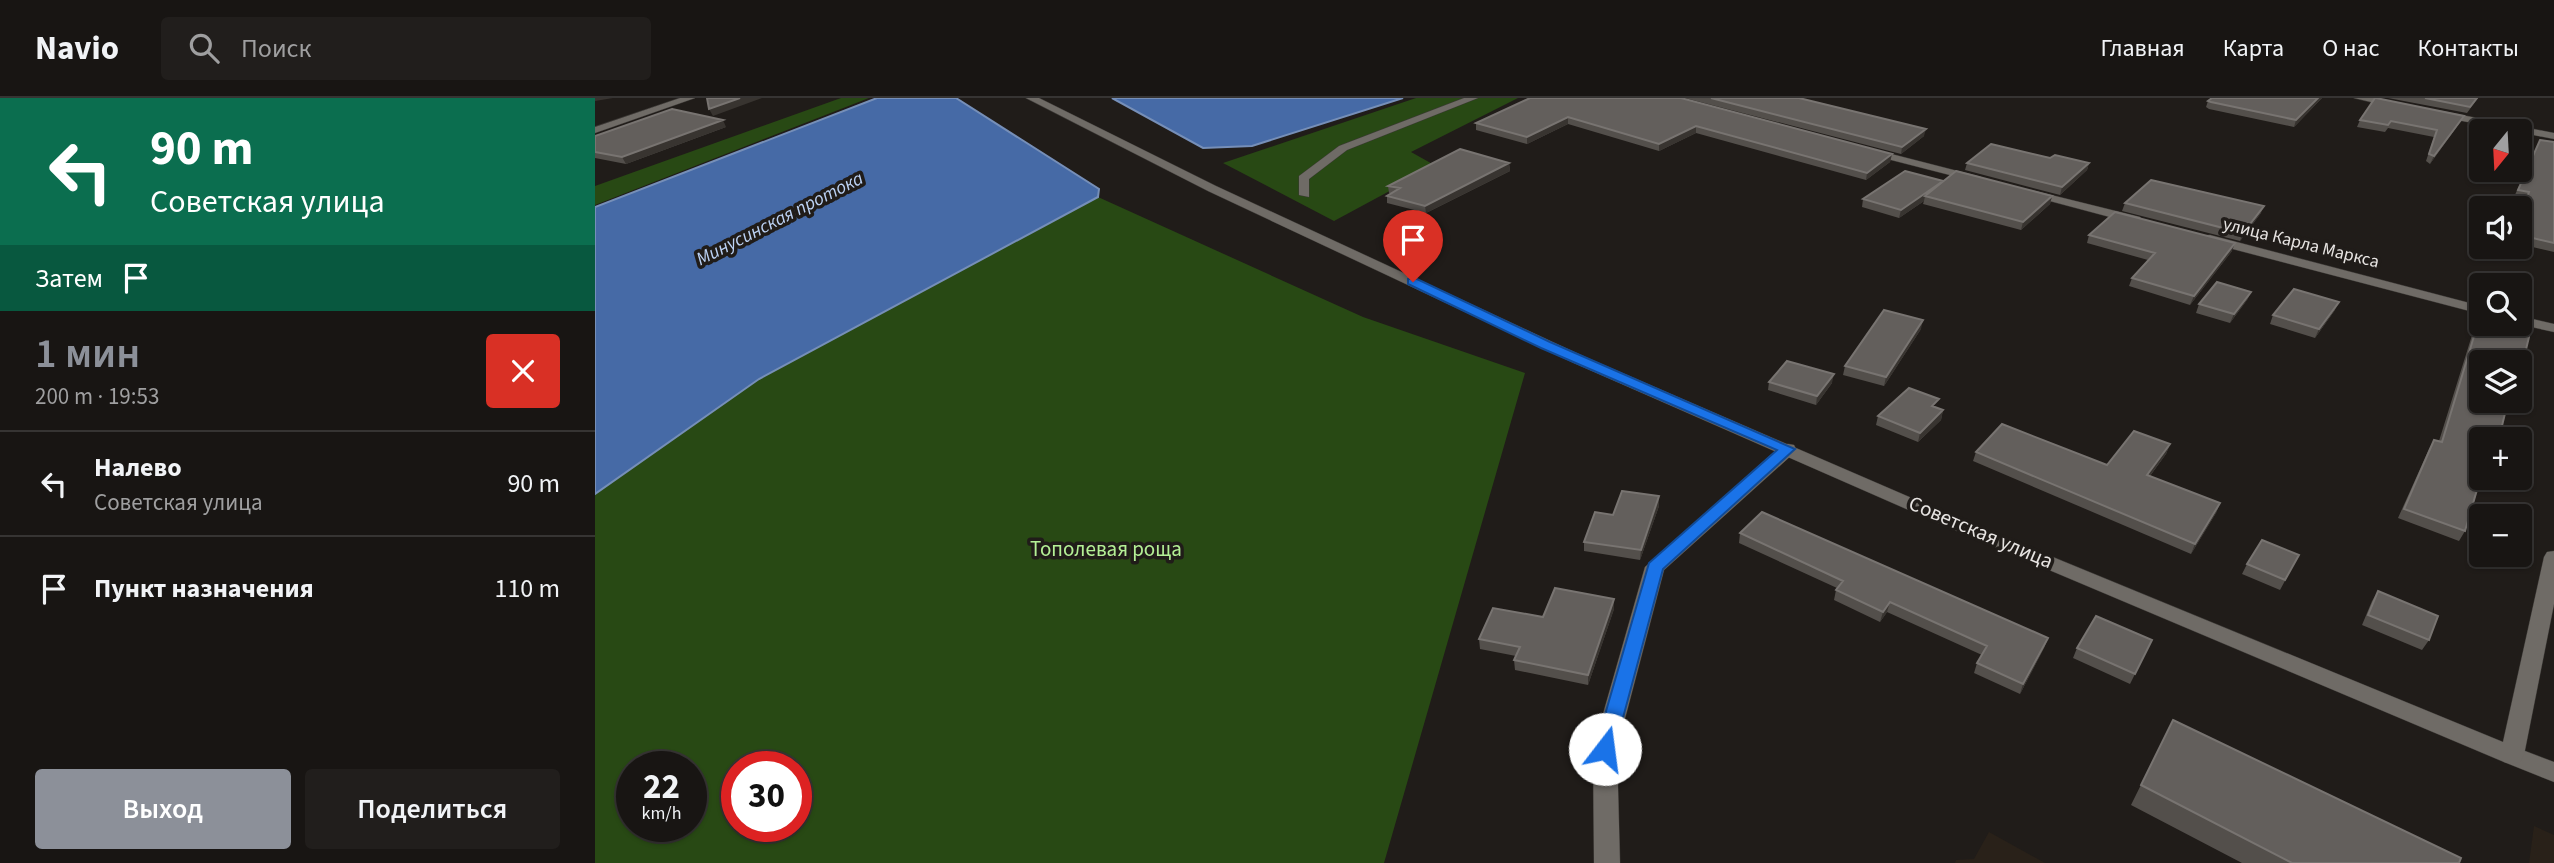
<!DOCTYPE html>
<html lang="ru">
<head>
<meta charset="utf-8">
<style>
	:root { --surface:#181513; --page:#211e1c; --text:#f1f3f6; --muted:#9f9fa0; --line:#363433; --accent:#8c9099 }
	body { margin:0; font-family:"Source Sans 3",sans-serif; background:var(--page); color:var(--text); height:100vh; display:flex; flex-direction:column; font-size:26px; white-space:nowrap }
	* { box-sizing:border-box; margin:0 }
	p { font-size:23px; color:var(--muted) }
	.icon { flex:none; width:38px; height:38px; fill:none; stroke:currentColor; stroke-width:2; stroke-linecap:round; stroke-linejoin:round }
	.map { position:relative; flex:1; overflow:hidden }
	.details { display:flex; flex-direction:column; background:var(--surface); width:595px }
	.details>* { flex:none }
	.top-card { background:#0b6e4f; color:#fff; overflow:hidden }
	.needle { width:46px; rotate:198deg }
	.buttons { position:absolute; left:1874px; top:21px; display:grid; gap:14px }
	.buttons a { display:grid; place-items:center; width:63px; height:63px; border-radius:7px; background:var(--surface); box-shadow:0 2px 5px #0004,0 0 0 2px var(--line); font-size:35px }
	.speed { position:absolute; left:21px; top:653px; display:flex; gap:14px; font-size:35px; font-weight:700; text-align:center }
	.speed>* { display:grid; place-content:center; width:91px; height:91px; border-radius:50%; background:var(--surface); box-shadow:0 2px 5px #0004,0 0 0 2px var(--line); line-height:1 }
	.speed small { font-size:18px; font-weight:400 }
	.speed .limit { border:10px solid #d22; background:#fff; color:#111 }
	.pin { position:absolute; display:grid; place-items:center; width:60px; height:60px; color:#fff; margin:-72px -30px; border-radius:50% 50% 50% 0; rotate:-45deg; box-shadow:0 0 7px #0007 }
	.pin .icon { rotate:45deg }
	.me { position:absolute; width:77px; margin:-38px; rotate:15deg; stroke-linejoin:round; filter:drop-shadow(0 0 5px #0008) }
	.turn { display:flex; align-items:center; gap:24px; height:147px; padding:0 35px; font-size:32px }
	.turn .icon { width:91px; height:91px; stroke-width:2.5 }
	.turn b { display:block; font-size:49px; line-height:60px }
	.then { display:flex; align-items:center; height:66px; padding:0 35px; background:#0003; gap:14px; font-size:26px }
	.round { display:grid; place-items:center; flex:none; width:74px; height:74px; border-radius:7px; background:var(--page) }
	.headline { display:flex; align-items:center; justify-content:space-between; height:119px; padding:0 35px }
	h1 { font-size:42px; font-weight:600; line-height:52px; color:var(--accent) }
	.button { display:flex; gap:14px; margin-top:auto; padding:14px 35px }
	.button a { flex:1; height:80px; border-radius:7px; background:var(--accent); color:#fff; font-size:28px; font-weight:600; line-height:80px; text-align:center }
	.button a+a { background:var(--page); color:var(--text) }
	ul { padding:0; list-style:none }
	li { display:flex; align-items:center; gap:21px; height:105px; padding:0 35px; border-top:2px solid var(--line) }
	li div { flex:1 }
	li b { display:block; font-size:26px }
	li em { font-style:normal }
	header { display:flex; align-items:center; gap:42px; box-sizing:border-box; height:98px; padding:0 35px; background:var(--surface); border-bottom:2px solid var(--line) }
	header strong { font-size:33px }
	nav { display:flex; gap:38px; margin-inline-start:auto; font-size:24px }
	.search { width:490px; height:63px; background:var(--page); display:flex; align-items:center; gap:18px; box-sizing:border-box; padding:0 24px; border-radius:7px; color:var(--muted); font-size:26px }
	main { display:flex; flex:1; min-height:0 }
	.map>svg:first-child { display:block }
</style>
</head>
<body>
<header>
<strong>Navio</strong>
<div class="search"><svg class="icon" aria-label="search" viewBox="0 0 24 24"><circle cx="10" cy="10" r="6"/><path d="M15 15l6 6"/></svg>Поиск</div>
<nav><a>Главная</a><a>Карта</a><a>О нас</a><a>Контакты</a></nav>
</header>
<main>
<section class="details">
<div class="top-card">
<div class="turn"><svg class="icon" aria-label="left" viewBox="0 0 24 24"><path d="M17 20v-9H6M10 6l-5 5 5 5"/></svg><div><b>90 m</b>Советская улица</div></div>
<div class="then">Затем<svg class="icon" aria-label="arrive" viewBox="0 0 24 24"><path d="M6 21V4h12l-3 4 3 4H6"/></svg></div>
</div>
<div class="headline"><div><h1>1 мин</h1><p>200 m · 19:53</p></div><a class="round" style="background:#d93025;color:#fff"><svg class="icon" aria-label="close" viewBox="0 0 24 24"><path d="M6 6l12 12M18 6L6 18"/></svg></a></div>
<ul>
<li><svg class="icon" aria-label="left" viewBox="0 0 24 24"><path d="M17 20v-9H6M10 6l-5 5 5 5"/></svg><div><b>Налево</b><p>Советская улица</p></div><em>90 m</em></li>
<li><svg class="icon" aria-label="arrive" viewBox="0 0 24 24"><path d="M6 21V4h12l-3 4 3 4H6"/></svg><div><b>Пункт назначения</b></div><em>110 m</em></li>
</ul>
<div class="button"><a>Выход</a><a>Поделиться</a></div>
</section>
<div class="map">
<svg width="1959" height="765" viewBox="0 0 1959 765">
	<rect width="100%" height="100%" fill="#201c19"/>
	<!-- built -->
	<path fill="#292119" d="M 1939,728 L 1959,737 L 1959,765 L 1934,765 Z
		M 1394,734 L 1450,765 L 1360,765 L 1361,762 L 1379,761 Z"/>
	<!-- green -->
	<path fill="#284914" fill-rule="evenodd" d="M 246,0 L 274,0 L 0,107 L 0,88 Z
		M 821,0 L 923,0 L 816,54 L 841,68 L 739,123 L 628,65 Z
		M 503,99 L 768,219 L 930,275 L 789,765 L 0,765 L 0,396 L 164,281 ZM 37,668 L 96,668 L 96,728 L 37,728 ZM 142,668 L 201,668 L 201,728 L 142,728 Z"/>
	<!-- water -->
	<path fill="#466aa6" stroke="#768fb8" stroke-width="2" d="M 282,0 L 361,0 L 504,91 L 503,99 L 164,281 L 0,396 L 0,109 Z
		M 517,0 L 808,0 L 657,48 L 608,50 Z"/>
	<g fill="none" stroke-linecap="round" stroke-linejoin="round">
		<defs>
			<path id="minor" d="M 869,0 L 883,0 L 752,52 L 714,81 L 714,99 L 704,97 L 704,78 L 744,48 Z
				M 1759,0 L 1779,0 L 1806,7 L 1801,10 Z
				M 1846,13 L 1959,35 L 1959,41 L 1842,18 L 1841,16 Z
				M 1273,50 L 1386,79 L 1388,81 L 1382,84 L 1269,55 L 1268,53 Z
				M 1436,92 L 1545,119 L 1547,122 L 1541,126 L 1432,97 L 1432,93 Z
				M 1615,137 L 1886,208 L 1886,216 L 1611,144 L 1611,138 Z
				M 1925,218 L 1959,226 L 1959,234 L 1923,226 Z
				M 1193,346 L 1199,347 L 1201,351 L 1199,355 L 1069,472 L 1022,651 L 1025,765 L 999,765 L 998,651 L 1050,469 L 1187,347 Z
				M 1917,648 L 1959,664 L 1959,684 L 1909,664 L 1905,657 L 1909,650 Z"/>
			<path id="tertiary" d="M 85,0 L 100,0 L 0,35 L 0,29 Z
				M 431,0 L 444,0 L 621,88 L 990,259 L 1363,420 L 1908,644 L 1949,459 L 1952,454 L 1959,453 L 1959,506 L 1929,657 L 1925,664 L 1917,666 L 1909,664 L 1350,428 L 979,265 L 613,93 Z"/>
		</defs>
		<!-- minor casing -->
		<use href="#minor" stroke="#3b3835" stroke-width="1"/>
		<!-- tertiary casing -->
		<use href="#tertiary" stroke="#3b3835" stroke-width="1"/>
		<!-- minor -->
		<use href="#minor" fill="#6f6b66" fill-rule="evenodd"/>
		<!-- tertiary -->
		<use href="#tertiary" fill="#6f6b66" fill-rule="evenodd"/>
	</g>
	<!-- wall -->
	<path fill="#534f4b" d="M 935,0 L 1297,56 L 1295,64 L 1271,82 L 1101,35 L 1064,53 L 973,26 L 932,46 L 881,32 L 881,25 Z
		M 1090,0 L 1204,0 L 1329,38 L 1306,56 Z
		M 1616,0 L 1727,0 L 1699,29 L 1614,11 L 1611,9 L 1613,3 Z
		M 1793,0 L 1883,0 L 1872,15 Z
		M 1765,22 L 1865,24 L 1835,66 L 1831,63 L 1839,39 L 1793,30 L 1790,34 L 1762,29 Z
		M 131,29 L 31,66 L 0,60 L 0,38 Z
		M 1945,42 L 1959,44 L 1959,154 L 1925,146 L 1925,114 L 1930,102 L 1919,99 Z
		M 1455,60 L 1494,65 L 1492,72 L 1465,97 L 1370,72 L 1372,65 Z
		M 914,65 L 915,73 L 831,115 L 792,105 L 792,98 L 796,95 L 794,95 L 793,88 Z
		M 1348,83 L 1457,98 L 1455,106 L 1426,132 L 1328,106 L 1329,103 L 1304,120 L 1267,109 L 1268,101 Z
		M 1530,105 L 1666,115 L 1645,143 L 1527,113 Z
		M 1494,137 L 1637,153 L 1595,207 L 1534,188 L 1537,180 L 1553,162 L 1492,145 Z
		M 1656,194 L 1652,202 L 1635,225 L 1601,215 L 1604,206 Z
		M 1740,212 L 1720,240 L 1675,226 L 1678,217 Z
		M 1883,225 L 1928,264 L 1925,268 L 1925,264 L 1886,264 L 1906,332 L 1900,341 L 1898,341 L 1870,433 L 1864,443 L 1803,420 L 1834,351 L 1839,342 L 1844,343 L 1878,234 Z
		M 1326,231 L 1289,288 L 1248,277 L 1250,268 Z
		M 1174,284 L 1237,285 L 1221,307 L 1173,292 Z
		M 1342,310 L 1348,312 L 1346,322 L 1323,344 L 1281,327 L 1283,318 Z
		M 1575,346 L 1571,356 L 1555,378 L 1625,405 L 1621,415 L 1596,456 L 1378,363 L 1381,354 L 1512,367 Z
		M 1064,408 L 1045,462 L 989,453 L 989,444 L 1018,417 Z
		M 1145,435 L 1453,540 L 1449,550 L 1425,596 L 1379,575 L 1382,565 L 1387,557 L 1292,514 L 1285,524 L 1239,502 L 1241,492 L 1242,490 L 1144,445 Z
		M 1704,457 L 1685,492 L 1647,476 L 1652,466 Z
		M 1783,493 L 1834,542 L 1827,552 L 1767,527 L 1777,503 Z
		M 1019,511 L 993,587 L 920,572 L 919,562 L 921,558 L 885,551 L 884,541 L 948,519 Z
		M 1557,542 L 1535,586 L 1478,560 L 1482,550 Z
		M 1578,622 L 1864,765 L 1647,765 L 1536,707 Z"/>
	<!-- shaded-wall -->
	<path fill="#383430" d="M 0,0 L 18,0 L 0,3 Z
		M 145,0 L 167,0 L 118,18 L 114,11 Z
		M 1723,0 L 1727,0 L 1699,29 L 1701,22 Z
		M 1869,18 L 1865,24 L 1835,66 L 1839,58 Z
		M 973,19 L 973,26 L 932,46 L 932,39 Z
		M 128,22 L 131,29 L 31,66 L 27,59 Z
		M 1101,28 L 1101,35 L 1064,53 L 1064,46 Z
		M 1331,31 L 1329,38 L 1306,56 L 1307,49 Z
		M 1297,56 L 1295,64 L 1271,82 L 1272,75 Z
		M 914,65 L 915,73 L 831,115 L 830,108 Z
		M 1494,65 L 1492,72 L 1465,97 L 1467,89 Z
		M 1348,83 L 1330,98 L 1329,103 L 1304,120 L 1306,112 Z
		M 1457,98 L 1455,106 L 1426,132 L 1428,124 Z
		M 1669,108 L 1666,115 L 1645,143 L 1648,135 Z
		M 1640,145 L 1637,153 L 1595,207 L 1599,198 Z
		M 1656,194 L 1652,202 L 1635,225 L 1639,216 Z
		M 1744,204 L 1740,212 L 1720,240 L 1724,231 Z
		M 1328,222 L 1326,231 L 1289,288 L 1291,279 Z
		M 1239,276 L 1237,285 L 1221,307 L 1222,298 Z
		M 1348,312 L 1346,322 L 1323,344 L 1325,335 Z
		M 1575,346 L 1571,356 L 1548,387 L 1552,377 Z
		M 1064,398 L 1064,408 L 1045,462 L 1046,452 Z
		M 1625,405 L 1621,415 L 1596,456 L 1600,446 Z
		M 1019,501 L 1019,511 L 993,587 L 993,577 Z
		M 1295,504 L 1292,514 L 1285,524 L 1288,514 Z
		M 1453,540 L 1449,550 L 1425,596 L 1428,586 Z"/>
	<!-- building -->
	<path fill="#635f5c" stroke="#787471" stroke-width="2" d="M 112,0 L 145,0 L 114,11 Z
		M 935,0 L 1086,0 L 1297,56 L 1272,75 L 1101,28 L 1064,46 L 973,19 L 932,39 L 881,25 Z
		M 1116,0 L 1204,0 L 1331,31 L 1307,49 Z
		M 1617,0 L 1723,0 L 1701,22 L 1616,4 L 1613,3 Z
		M 1780,0 L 1781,0 L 1869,18 L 1839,58 L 1834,56 L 1842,32 L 1796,23 L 1793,27 L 1765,22 Z
		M 1830,0 L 1882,0 L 1875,9 Z
		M 77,11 L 128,22 L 27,59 L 0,54 L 0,38 Z
		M 1945,42 L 1959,44 L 1959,145 L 1925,137 L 1925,117 L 1934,94 L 1923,92 Z
		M 1396,46 L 1455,60 L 1460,57 L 1494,65 L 1467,89 L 1372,65 Z
		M 865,51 L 914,65 L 830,108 L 792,98 L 805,90 L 793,88 Z
		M 1310,73 L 1348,83 L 1306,112 L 1268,101 Z
		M 1361,73 L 1457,98 L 1428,124 L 1330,98 Z
		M 1556,82 L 1669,108 L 1648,135 L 1530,105 Z
		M 1520,114 L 1640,145 L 1599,198 L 1537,180 L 1560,155 L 1494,137 Z
		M 1622,184 L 1656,194 L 1639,216 L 1604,206 Z
		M 1699,191 L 1744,204 L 1724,231 L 1678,217 Z
		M 1289,212 L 1328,222 L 1291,279 L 1250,268 Z
		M 1883,225 L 1934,239 L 1928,264 L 1922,262 L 1922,264 L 1886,264 L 1886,303 L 1913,303 L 1906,332 L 1901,330 L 1897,341 L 1886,341 L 1886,378 L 1870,433 L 1809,411 L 1839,342 L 1847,344 Z
		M 1192,263 L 1239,276 L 1222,298 L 1174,284 Z
		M 1314,290 L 1344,301 L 1337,308 L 1348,312 L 1325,335 L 1283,318 Z
		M 1407,326 L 1512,367 L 1539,333 L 1575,346 L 1552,377 L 1625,405 L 1600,446 L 1381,354 Z
		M 1027,393 L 1064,398 L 1046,452 L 989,444 L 1000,414 L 1018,417 Z
		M 1167,414 L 1453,540 L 1428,586 L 1382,565 L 1392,548 L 1295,504 L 1288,514 L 1241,492 L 1248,483 L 1145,435 Z
		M 1667,442 L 1704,457 L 1690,482 L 1652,466 Z
		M 960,490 L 1019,501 L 993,577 L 919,562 L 925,549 L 884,541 L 898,510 L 948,519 Z
		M 1783,493 L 1843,518 L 1834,542 L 1773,517 Z
		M 1501,518 L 1557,542 L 1540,576 L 1482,550 Z
		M 1578,622 L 1866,760 L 1864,765 L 1697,765 L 1546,687 Z"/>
	<!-- route -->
	<path fill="#1a73e8" stroke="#114b97" stroke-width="2" d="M 813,181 L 822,181 L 955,244 L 1200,351 L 1068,471 L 1018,657 L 1010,659 L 1003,657 L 1000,651 L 1054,465 L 1182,352 L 946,250 L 813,186 Z"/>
	<g text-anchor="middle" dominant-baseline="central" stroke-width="7" stroke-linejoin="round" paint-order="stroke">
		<!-- far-street labels -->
		<g font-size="18" fill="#e7e4e2" stroke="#201c19">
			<text transform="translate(1706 145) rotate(14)">улица Карла Маркса</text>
		</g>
		<!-- far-water labels -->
		<g font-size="19" font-style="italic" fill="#bcd2f4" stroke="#201c19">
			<text transform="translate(185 121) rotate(-27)">Минусинская протока</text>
		</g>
		<!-- street labels -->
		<g font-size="21" fill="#e7e4e2" stroke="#201c19">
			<text transform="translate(1386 434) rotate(23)">Советская улица</text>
		</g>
		<!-- park labels -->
		<g font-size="21" fill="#b4f096" stroke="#201c19">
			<text x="511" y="451">Тополевая роща</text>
		</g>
	</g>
</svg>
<div class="buttons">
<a><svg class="needle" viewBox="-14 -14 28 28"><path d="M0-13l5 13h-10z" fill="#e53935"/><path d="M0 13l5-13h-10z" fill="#9f9fa0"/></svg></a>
<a><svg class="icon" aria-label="sound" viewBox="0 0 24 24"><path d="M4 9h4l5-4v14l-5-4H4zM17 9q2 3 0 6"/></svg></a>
<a><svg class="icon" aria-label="search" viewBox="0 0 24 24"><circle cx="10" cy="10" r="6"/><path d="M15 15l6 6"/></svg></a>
<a><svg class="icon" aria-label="layers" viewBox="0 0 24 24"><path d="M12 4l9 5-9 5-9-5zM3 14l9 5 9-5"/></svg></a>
<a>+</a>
<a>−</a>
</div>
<div class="speed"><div>22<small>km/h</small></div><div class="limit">30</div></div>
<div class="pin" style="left:818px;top:184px;background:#d93025"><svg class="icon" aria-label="arrive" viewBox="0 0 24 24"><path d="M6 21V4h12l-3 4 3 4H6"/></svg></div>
<svg class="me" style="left:1010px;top:651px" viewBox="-20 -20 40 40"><circle r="19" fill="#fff"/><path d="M0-13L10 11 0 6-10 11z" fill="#1a73e8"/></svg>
</div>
</main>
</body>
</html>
